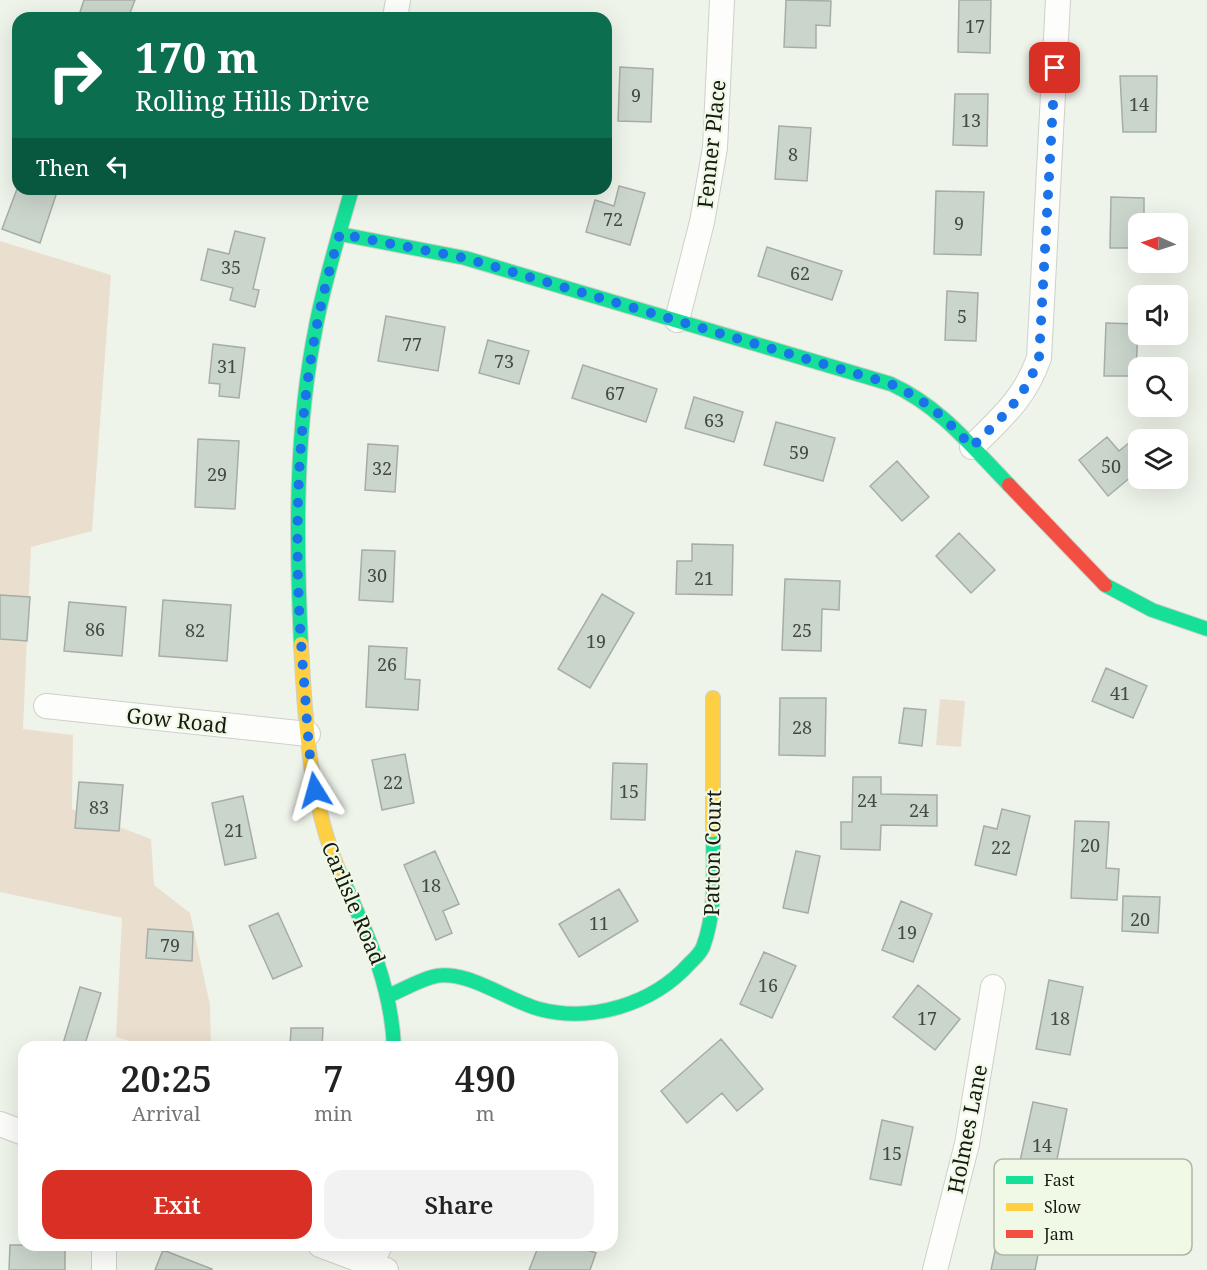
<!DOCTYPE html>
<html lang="en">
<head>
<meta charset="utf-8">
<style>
	:root { --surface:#fff; --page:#f2f2f2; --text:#222; --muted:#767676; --accent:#d93025 }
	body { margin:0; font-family:"Noto Serif",serif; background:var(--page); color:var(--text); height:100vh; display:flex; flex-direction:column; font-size:22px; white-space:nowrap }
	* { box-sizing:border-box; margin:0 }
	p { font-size:20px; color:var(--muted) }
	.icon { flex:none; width:33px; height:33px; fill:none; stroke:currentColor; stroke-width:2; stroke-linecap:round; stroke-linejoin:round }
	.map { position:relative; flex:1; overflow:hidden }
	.details { position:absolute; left:18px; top:1041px; width:600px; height:210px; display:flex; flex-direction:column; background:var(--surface); border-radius:18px; box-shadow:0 6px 24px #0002 }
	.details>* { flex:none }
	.hud { position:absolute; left:12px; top:12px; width:600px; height:183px; border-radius:18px; box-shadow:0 6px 24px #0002; background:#0b6e4f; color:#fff; overflow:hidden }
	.needle { width:39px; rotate:273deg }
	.tools { position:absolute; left:1128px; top:213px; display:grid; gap:12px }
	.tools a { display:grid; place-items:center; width:60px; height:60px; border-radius:12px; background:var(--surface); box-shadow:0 6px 24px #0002; font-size:30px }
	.pin { position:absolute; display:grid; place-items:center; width:51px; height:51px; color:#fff; margin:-26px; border-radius:12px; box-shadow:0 3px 9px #0006 }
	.me { position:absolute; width:66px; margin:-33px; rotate:352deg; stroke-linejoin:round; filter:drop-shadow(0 0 4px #0008) }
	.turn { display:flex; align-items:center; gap:21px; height:126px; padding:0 24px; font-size:27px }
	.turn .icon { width:78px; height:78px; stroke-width:2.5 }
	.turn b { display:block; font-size:42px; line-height:51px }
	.then { display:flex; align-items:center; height:57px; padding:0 24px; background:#0003; gap:12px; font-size:22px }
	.eta { display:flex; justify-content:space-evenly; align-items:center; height:102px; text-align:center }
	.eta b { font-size:36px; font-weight:600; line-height:42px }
	.cta { display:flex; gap:12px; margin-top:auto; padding:12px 24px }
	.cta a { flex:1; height:69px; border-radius:18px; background:var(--accent); color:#fff; font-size:24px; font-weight:600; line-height:69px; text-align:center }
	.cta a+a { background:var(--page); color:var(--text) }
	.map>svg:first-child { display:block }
</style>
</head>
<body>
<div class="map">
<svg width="1207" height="1270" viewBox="0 0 1207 1270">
	<rect width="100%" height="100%" fill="#eff4ea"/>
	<!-- green -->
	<path fill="#eadfce" d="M 0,241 L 111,275 L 92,531 L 31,547 L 23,729 L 73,735 L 72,809 L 151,839 L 154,885 L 190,913 L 210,1005 L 211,1047 L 150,1047 L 116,1037 L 122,918 L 0,892 Z
		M 940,699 L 965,701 L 961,747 L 936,745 Z"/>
	<!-- building -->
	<path fill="#cad5cc" stroke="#a7ada6" stroke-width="1.5" d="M 84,0 L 135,0 L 128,18 L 78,18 Z
		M 786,0 L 831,1 L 830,26 L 816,25 L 816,48 L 784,47 Z
		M 959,0 L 991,0 L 990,53 L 958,52 Z
		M 620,67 L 653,69 L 651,122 L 618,121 Z
		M 1120,76 L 1157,76 L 1156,132 L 1123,132 Z
		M 955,94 L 988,94 L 987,146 L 953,145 Z
		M 779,126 L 811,128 L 807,181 L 775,179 Z
		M 619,186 L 645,193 L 630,245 L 586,232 L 595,200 L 614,206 Z
		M 17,189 L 58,189 L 40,243 L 2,229 Z
		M 936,191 L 984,192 L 981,255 L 934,254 Z
		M 1111,197 L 1144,198 L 1144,224 L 1138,224 L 1138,248 L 1110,248 Z
		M 235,231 L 265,238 L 253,289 L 259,290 L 255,307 L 230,300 L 233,288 L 201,280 L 208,249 L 229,254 Z
		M 767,247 L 842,271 L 832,300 L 758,276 Z
		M 947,291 L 978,293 L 976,341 L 945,340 Z
		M 386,316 L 445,327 L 438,371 L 378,361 Z
		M 1106,323 L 1138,324 L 1136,376 L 1104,376 Z
		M 488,340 L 529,351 L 519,384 L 479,373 Z
		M 213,344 L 245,348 L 239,398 L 219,396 L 220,384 L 209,383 Z
		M 583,365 L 657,389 L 646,422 L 572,398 Z
		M 694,397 L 743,412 L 734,442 L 685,428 Z
		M 776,422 L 835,438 L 823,481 L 764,465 Z
		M 1107,437 L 1119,451 L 1130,442 L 1138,453 L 1138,471 L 1108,496 L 1079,460 Z
		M 198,439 L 239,441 L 235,509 L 195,507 Z
		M 368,444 L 398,446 L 395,492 L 365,490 Z
		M 897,461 L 929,497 L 902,521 L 870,486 Z
		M 959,533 L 995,570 L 971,593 L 936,556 Z
		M 692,544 L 733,545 L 732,595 L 676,594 L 677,561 L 692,561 Z
		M 362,550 L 395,551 L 393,602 L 359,600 Z
		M 785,579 L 840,581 L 839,610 L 822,609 L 821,651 L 782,650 Z
		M 602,594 L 634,613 L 590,688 L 558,669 Z
		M 0,595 L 30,597 L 27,641 L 0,639 Z
		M 163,600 L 231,605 L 227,661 L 159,656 Z
		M 69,602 L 126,607 L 122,656 L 64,651 Z
		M 369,646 L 407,648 L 405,679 L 420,680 L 418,710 L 366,707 Z
		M 1106,668 L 1147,686 L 1133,718 L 1092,701 Z
		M 780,698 L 826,698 L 825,756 L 779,755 Z
		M 904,708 L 926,710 L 922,746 L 899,743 Z
		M 405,754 L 414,803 L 382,810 L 372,760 Z
		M 613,763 L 647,764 L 645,820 L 611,819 Z
		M 853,777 L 881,777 L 881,794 L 937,795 L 937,826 L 881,825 L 880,850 L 841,849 L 841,822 L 852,822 Z
		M 79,782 L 123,785 L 119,831 L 75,828 Z
		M 243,796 L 256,858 L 225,865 L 212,803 Z
		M 1002,809 L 1030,816 L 1016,875 L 975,865 L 984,826 L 997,829 Z
		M 1075,821 L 1109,822 L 1106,868 L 1119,869 L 1117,900 L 1071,898 Z
		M 435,851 L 459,904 L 443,911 L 452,933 L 436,940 L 404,865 Z
		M 796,851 L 820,856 L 808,913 L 783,908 Z
		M 619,889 L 638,921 L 579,957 L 559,924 Z
		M 1123,896 L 1160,897 L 1158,933 L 1122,931 Z
		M 901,901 L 932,914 L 913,962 L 882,950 Z
		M 278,913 L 302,966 L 273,979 L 249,926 Z
		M 148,929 L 193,932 L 192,961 L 146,958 Z
		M 764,952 L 796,966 L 772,1018 L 740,1004 Z
		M 1049,980 L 1083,987 L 1070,1055 L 1036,1049 Z
		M 918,985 L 960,1019 L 935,1050 L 893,1017 Z
		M 80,987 L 101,993 L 84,1047 L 62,1047 Z
		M 291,1028 L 323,1028 L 322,1047 L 290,1047 Z
		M 721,1039 L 763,1089 L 737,1111 L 722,1093 L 687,1123 L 661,1091 Z
		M 1033,1102 L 1067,1109 L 1035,1270 L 991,1270 L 1006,1200 L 1011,1202 Z
		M 882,1120 L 913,1127 L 901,1185 L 870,1179 Z
		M 10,1245 L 65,1245 L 65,1270 L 9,1270 Z
		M 539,1245 L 573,1245 L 596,1253 L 590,1270 L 529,1270 Z
		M 163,1250 L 212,1269 L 211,1270 L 155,1270 Z"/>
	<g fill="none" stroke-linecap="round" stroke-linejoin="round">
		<defs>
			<path id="street" d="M 395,18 L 398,0
				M 677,320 L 702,222 L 715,148 L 722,0
				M 972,447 C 1002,417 1025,398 1039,358 L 1058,0
				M 46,706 L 308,734
				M 0,1124 L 24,1133
				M 320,1245 L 386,1270
				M 371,1264 L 380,1245
				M 104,1270 L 104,1245
				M 935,1270 L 967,1144 L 993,987"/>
			<path id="fast" d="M 340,234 L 465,258 L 891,384 C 941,407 971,446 1009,485
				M 1105,585 L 1152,610 L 1207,629
				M 301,644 C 296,539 295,430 316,326 C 325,279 339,234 352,189
				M 339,871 C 365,929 391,982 394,1047
				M 390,995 C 404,989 418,981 432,977 C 464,967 508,1001 539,1009 C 591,1023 653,1004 689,964 C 694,959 700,954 703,947 C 717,909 713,870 713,830"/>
			<path id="slow" d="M 301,644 C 305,720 309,800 339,871
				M 713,698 L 713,830"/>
			<path id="jam" d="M 1009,485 L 1105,585"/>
		</defs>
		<!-- street casing -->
		<use href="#street" stroke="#cdd1c8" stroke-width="26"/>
		<!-- fast casing -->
		<use href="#fast" stroke="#cdd1c8" stroke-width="16"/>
		<!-- slow casing -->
		<use href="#slow" stroke="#cdd1c8" stroke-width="16"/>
		<!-- jam casing -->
		<use href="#jam" stroke="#cdd1c8" stroke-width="16"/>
		<!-- street -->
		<use href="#street" stroke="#fdfdfc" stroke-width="24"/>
		<!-- fast -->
		<use href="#fast" stroke="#16e098" stroke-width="14"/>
		<!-- slow -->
		<use href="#slow" stroke="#ffcf43" stroke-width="14"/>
		<!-- jam -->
		<use href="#jam" stroke="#f24e42" stroke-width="14"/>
	</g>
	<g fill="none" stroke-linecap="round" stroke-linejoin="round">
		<!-- route -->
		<path stroke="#1a73e8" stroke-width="10" stroke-dasharray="0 18" d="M 315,790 C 308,754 307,717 304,681 C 291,532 295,377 340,234 L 465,258 L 891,384 C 929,402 944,417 972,447 C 1002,417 1025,398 1039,358 L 1055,68"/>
	</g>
	<g text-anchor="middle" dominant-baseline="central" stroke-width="4.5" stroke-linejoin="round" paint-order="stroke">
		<!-- number labels -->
		<g font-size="18" fill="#444941">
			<text x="975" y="26">17</text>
			<text x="636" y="95">9</text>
			<text x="1139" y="104">14</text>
			<text x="971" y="120">13</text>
			<text x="793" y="154">8</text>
			<text x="613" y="219">72</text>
			<text x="959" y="223">9</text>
			<text x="231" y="267">35</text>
			<text x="800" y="273">62</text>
			<text x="962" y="316">5</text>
			<text x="412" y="344">77</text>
			<text x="504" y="361">73</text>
			<text x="227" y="366">31</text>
			<text x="615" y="393">67</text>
			<text x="714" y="420">63</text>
			<text x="799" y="452">59</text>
			<text x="1111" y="466">50</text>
			<text x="382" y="468">32</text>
			<text x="217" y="474">29</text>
			<text x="377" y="575">30</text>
			<text x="704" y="578">21</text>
			<text x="95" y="629">86</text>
			<text x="195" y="630">82</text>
			<text x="802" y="630">25</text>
			<text x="596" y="641">19</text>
			<text x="387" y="664">26</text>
			<text x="1120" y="693">41</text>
			<text x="802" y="727">28</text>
			<text x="393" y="782">22</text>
			<text x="629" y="791">15</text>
			<text x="867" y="800">24</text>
			<text x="99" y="807">83</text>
			<text x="919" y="810">24</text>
			<text x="234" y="830">21</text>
			<text x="1090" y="845">20</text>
			<text x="1001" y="847">22</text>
			<text x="431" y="885">18</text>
			<text x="1140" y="919">20</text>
			<text x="599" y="923">11</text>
			<text x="907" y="932">19</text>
			<text x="170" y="945">79</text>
			<text x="768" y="985">16</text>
			<text x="927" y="1018">17</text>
			<text x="1060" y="1018">18</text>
			<text x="1042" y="1145">14</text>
			<text x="892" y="1153">15</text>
		</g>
		<!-- street labels -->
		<g font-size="21" fill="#171a13" stroke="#eff9e5">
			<text transform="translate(711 144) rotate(-84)">Fenner Place</text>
			<text transform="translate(177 720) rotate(6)">Gow Road</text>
			<text transform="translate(712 853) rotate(-89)">Patton Court</text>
			<text transform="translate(354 903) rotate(67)">Carlisle Road</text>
			<text transform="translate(967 1129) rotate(-79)">Holmes Lane</text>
		</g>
	</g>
	<!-- legend -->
	<rect x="994" y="1159" width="198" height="96" rx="9" fill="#eff9e5" stroke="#aeb6a6" stroke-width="1.5"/>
	<rect x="1006" y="1176" width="27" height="8" fill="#16e098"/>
	<rect x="1006" y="1203" width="27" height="8" fill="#ffcf43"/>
	<rect x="1006" y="1230" width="27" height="8" fill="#f24e42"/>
	<g font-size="16" fill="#171a13">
		<text x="1044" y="1186">Fast</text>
		<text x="1044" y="1213">Slow</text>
		<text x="1044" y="1240">Jam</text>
	</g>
</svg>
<div class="tools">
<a><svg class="needle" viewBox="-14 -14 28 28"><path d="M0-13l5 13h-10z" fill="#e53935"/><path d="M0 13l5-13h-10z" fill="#767676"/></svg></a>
<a><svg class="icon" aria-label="sound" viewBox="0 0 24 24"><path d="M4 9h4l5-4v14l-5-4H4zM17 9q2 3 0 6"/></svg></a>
<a><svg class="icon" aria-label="search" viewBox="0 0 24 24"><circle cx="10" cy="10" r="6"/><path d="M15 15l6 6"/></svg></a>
<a><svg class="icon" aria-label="layers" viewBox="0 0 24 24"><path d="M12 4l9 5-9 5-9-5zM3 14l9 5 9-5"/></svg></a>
</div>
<div class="pin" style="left:1055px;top:68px;background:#d93025"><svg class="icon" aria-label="arrive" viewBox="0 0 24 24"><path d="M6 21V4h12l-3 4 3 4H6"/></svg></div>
<svg class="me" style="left:315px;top:790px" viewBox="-20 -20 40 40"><path d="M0-17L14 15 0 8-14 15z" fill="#1a73e8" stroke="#fff" stroke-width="4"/></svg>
<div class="hud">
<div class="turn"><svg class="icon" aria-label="right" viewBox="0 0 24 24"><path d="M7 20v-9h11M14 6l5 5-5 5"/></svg><div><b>170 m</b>Rolling Hills Drive</div></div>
<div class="then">Then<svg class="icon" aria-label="left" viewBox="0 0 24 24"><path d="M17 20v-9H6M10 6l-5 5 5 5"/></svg></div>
</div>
<section class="details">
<div class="eta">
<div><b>20:25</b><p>Arrival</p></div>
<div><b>7</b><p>min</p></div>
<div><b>490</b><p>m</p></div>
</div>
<div class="cta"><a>Exit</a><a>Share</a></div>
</section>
</div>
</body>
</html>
